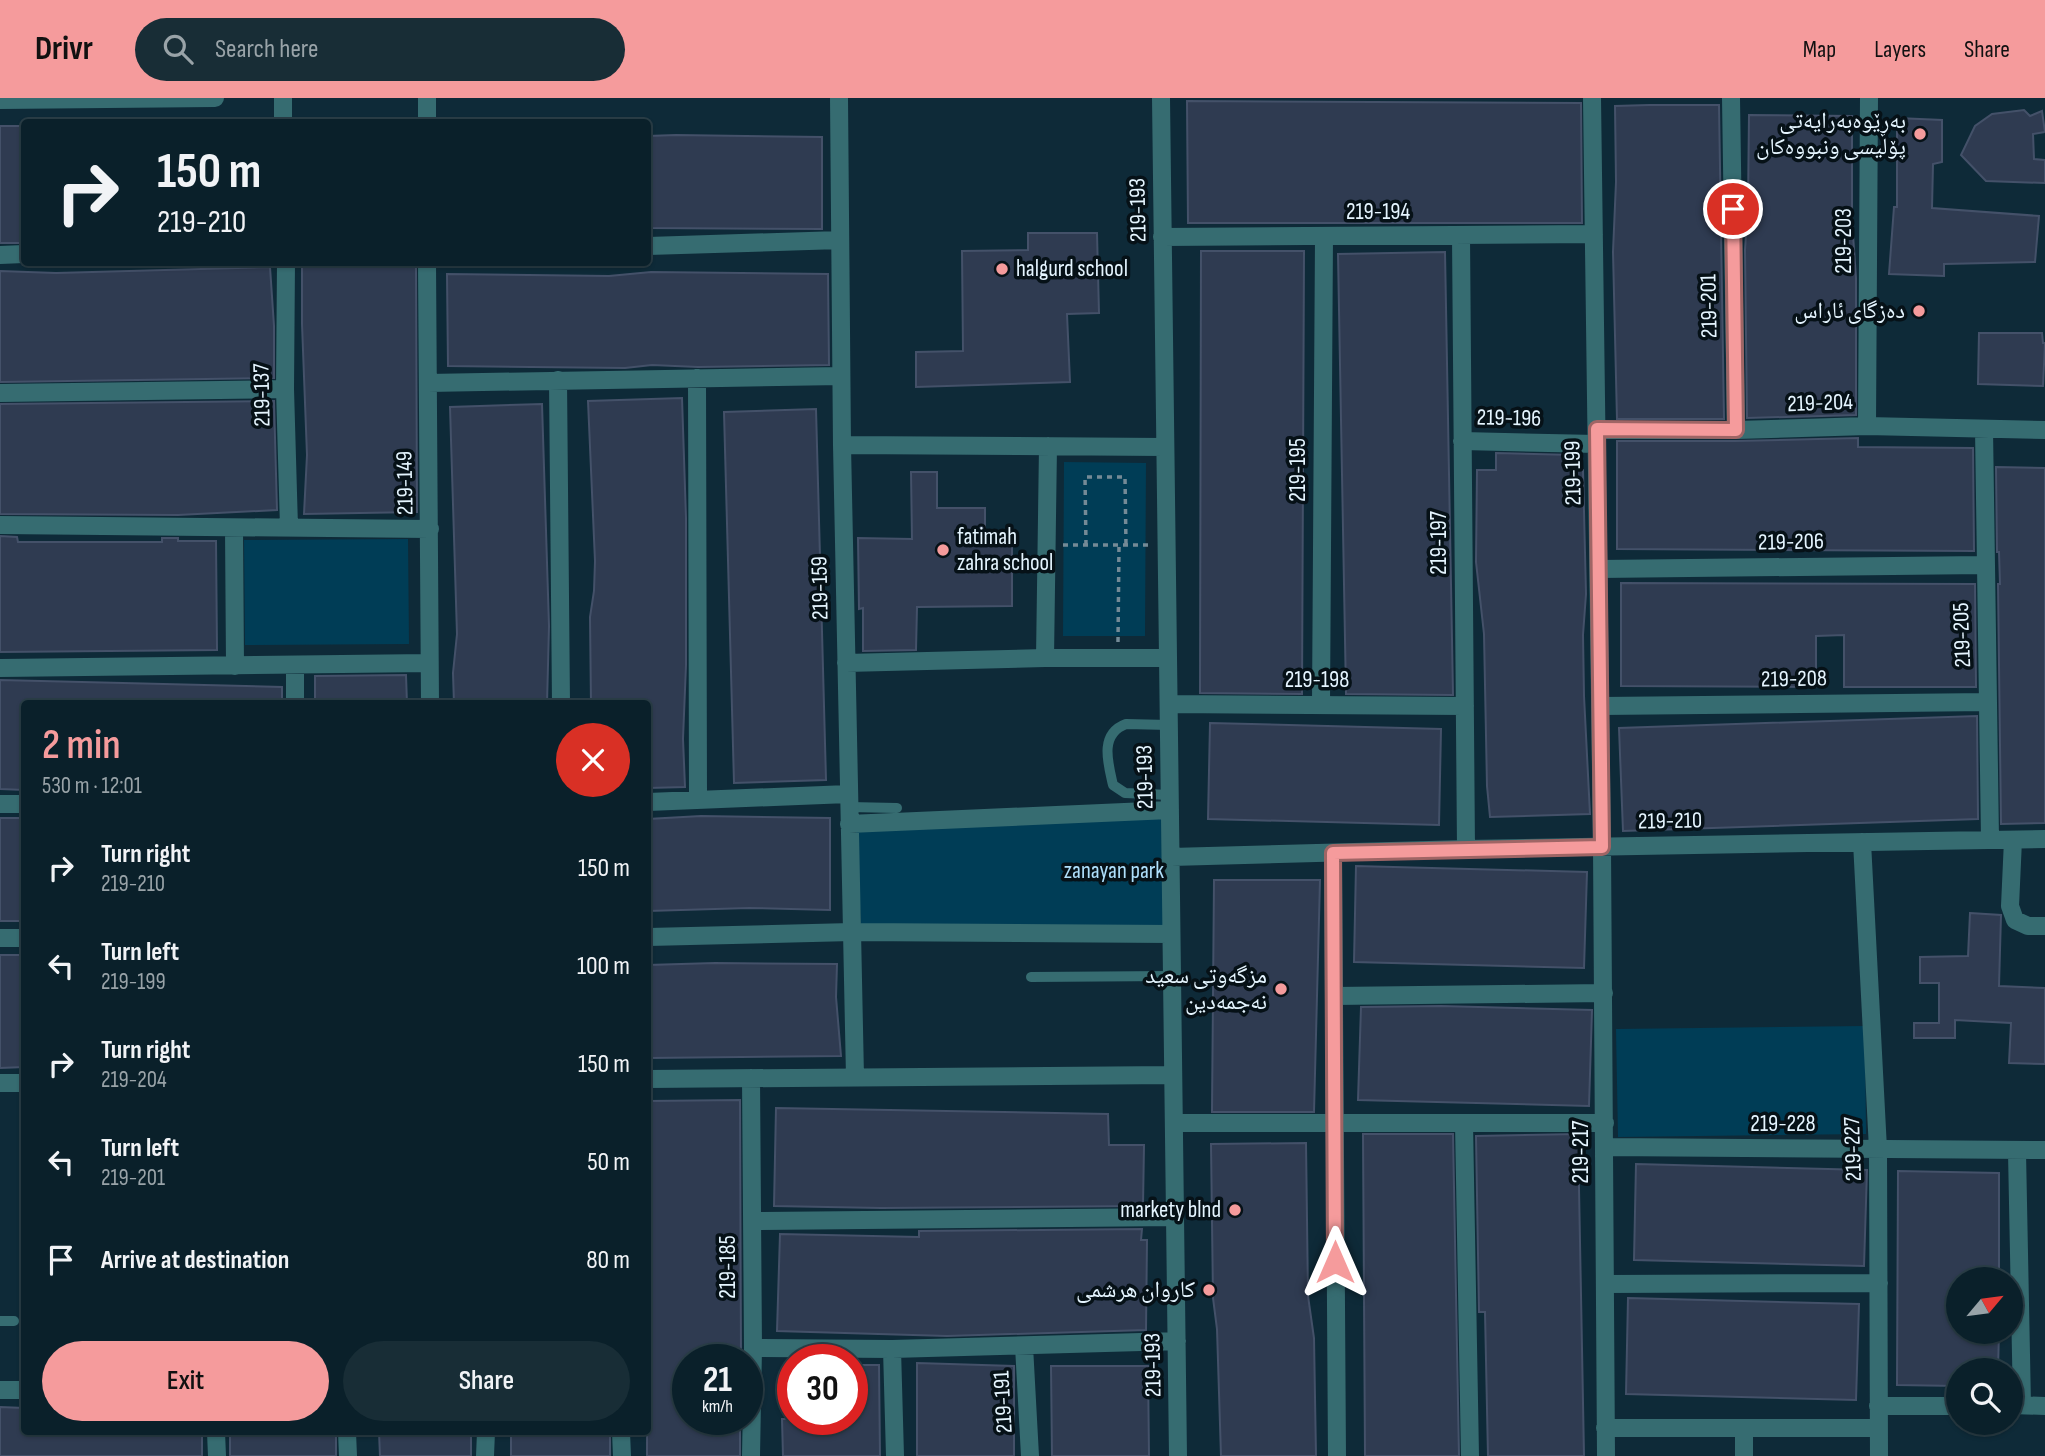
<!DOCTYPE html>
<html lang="en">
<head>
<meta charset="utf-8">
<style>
	:root { --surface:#0a202a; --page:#182d36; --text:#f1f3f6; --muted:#99a3a8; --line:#2a3e47; --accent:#f59b9c }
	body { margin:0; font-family:"Sofia Sans Condensed","Noto Naskh Arabic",sans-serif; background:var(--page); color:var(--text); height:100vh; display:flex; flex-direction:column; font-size:26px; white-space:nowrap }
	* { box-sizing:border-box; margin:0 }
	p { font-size:23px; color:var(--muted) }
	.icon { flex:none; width:38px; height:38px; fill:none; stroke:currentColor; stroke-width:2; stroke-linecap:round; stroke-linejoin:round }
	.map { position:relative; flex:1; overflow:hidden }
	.details { position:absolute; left:21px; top:602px; width:630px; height:735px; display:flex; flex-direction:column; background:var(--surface); border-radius:7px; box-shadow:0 2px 5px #0004,0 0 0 2px var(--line) }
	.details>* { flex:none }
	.guide { position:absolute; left:21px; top:21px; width:630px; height:147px; border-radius:7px; box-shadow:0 2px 5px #0004,0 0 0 2px var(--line); background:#0a202a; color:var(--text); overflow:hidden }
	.needle { width:46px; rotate:61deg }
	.controls { position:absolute; left:1946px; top:1169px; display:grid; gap:14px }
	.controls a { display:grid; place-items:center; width:77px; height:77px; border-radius:50%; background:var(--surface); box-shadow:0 2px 5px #0004,0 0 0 2px var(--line); font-size:35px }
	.speed { position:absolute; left:672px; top:1246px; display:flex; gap:14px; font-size:35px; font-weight:700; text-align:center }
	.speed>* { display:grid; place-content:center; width:91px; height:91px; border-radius:50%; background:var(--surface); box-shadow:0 2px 5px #0004,0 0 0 2px var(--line); line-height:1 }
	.speed small { font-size:18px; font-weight:400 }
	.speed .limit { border:10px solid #d22; background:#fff; color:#111 }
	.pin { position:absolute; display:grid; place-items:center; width:60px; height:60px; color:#fff; margin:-30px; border:4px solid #fff; border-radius:50%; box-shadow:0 2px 7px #0007 }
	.me { position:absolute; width:77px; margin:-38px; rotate:0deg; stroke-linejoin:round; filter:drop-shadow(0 0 5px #0008) }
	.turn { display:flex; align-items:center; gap:24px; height:147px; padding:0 21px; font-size:32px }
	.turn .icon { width:91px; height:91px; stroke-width:2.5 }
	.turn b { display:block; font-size:49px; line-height:60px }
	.round { display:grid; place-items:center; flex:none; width:74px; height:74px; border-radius:37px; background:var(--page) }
	.overview { display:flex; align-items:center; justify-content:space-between; height:119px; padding:0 21px }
	h1 { font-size:42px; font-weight:600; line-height:52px; color:var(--accent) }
	.button { display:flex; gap:14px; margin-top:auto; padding:14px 21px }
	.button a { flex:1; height:80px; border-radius:42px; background:var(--accent); color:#111; font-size:28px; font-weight:600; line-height:80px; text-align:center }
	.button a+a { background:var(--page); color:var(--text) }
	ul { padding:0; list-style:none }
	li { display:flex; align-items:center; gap:21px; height:98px; padding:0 21px }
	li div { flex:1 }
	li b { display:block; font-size:26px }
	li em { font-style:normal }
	header { display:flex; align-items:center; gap:42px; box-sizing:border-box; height:98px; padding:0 35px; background:var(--accent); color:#111 }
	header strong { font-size:33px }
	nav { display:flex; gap:38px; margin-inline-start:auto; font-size:24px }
	.search { width:490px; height:63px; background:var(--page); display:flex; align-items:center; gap:18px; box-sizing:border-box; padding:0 24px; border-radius:38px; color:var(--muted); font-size:26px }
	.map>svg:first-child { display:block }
</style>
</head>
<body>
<header>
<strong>Drivr</strong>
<div class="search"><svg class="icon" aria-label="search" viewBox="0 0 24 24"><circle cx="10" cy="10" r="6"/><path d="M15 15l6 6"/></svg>Search here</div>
<nav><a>Map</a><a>Layers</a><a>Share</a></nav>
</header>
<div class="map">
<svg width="2045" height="1358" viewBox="0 0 2045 1358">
	<rect width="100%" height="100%" fill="#0e2a38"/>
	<!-- green -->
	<path fill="#003d56" d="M 1064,364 L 1146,365 L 1145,538 L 1063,538 Z
		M 408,441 L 409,546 L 245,547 L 244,442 Z
		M 1170,712 L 1171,831 L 861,827 L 856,734 Z
		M 1865,928 L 1866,1036 L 1618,1039 L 1616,931 Z"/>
	<!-- building -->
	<path fill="#2f3b51" stroke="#445169" stroke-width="2" d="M 1187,3 L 1581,5 L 1582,125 L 1188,125 Z
		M 1649,7 L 1719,7 L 1724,321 L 1617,321 L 1613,154 L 1616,84 L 1615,8 Z
		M 2024,12 L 2030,18 L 2042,13 L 2045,34 L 2033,36 L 2034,61 L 2045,62 L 2045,85 L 1986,83 L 1961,57 L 1975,28 L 1992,16 Z
		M 1749,17 L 1852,18 L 1852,122 L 1856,180 L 1856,317 L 1747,320 L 1745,152 L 1748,106 Z
		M 1897,20 L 1942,22 L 1942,64 L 1933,66 L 1932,110 L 2039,118 L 2035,164 L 1944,166 L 1944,178 L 1889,176 L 1894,109 L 1897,109 Z
		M 0,28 L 24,28 L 24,145 L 0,145 Z
		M 676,37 L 822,39 L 822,131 L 648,130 L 648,38 Z
		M 1028,135 L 1097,135 L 1099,215 L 1067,216 L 1070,284 L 916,289 L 916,254 L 963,253 L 962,153 L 1028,152 Z
		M 1201,153 L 1304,153 L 1302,596 L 1200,595 Z
		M 1445,154 L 1453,597 L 1346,596 L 1338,156 Z
		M 302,164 L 416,164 L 417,414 L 304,416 L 307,357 L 302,226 Z
		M 270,169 L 274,228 L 274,280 L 0,284 L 0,173 L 56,175 Z
		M 651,174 L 828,176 L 829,267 L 698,269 L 652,267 L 625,270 L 448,268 L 447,176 L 609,178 Z
		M 1979,235 L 2042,235 L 2043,245 L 2045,245 L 2043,288 L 1978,286 Z
		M 682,300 L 686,420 L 686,567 L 683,641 L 685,689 L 648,690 L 648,606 L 591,606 L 590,519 L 594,493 L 595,463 L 588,303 Z
		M 274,303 L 277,412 L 178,417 L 0,416 L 0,306 Z
		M 542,306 L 549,528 L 547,606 L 454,606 L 453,575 L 457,536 L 450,309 Z
		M 816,311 L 826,682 L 734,685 L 724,314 Z
		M 1858,340 L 1858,349 L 1973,350 L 1974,453 L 1617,451 L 1617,343 L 1736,343 Z
		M 1496,355 L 1574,357 L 1575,372 L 1583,372 L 1586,496 L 1583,537 L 1584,598 L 1590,716 L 1490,719 L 1487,688 L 1484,536 L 1476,464 L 1477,372 L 1496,372 Z
		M 1996,369 L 2045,370 L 2045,725 L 2001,726 L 1998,486 L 2000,486 L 1999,454 L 1997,454 Z
		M 911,374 L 937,374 L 937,410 L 985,410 L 985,442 L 1012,442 L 1012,508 L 917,509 L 916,552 L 863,553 L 863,510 L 859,511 L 858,440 L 912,441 Z
		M 0,438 L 17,439 L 18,444 L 162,444 L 162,440 L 178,440 L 178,443 L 216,443 L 217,552 L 0,554 Z
		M 1621,485 L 1975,486 L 1976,589 L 1844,589 L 1844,537 L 1816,538 L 1816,589 L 1621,588 Z
		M 406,577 L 407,606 L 315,606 L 315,578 Z
		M 0,582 L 282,589 L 282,606 L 24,606 L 24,692 L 0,691 Z
		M 1977,618 L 1978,721 L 1623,733 L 1619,630 Z
		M 1210,625 L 1441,631 L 1439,727 L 1208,721 Z
		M 701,718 L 830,720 L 830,812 L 749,810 L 648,813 L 648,721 Z
		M 0,720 L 24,720 L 24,823 L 0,823 Z
		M 1356,768 L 1587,774 L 1584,870 L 1354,864 Z
		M 1214,782 L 1320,782 L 1314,1014 L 1212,1014 Z
		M 1970,815 L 2001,817 L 1999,888 L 2045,890 L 2045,966 L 2009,965 L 2011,925 L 1955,922 L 1955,940 L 1914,940 L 1914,925 L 1939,925 L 1939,885 L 1920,885 L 1920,859 L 1968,858 Z
		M 0,857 L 24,857 L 24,969 L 0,970 Z
		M 715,865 L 837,866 L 836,899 L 841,958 L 648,960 L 648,867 Z
		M 1441,908 L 1592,912 L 1589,1008 L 1358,1002 L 1361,909 Z
		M 740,1002 L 741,1262 L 688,1262 L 688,1321 L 740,1321 L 740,1358 L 647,1358 L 648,1003 Z
		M 776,1010 L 1108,1016 L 1109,1047 L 1144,1047 L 1143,1108 L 881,1110 L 774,1108 Z
		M 1363,1036 L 1453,1036 L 1459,1358 L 1365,1358 Z
		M 1578,1036 L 1584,1358 L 1488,1358 L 1485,1214 L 1479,1214 L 1476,1038 Z
		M 1306,1045 L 1308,1198 L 1314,1240 L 1316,1358 L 1221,1358 L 1217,1231 L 1213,1200 L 1211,1046 Z
		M 1636,1066 L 1867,1072 L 1864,1168 L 1634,1162 Z
		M 1898,1073 L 1999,1075 L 1999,1181 L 1958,1181 L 1958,1234 L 1999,1234 L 1998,1272 L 1958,1272 L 1958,1288 L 1897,1287 Z
		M 1142,1131 L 1141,1142 L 1147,1142 L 1146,1232 L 947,1238 L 777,1233 L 780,1136 L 919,1139 L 919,1133 Z
		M 1628,1200 L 1859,1206 L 1856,1302 L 1626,1296 Z
		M 917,1265 L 1014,1268 L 1014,1358 L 917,1358 Z
		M 852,1267 L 879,1267 L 880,1358 L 783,1358 L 782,1321 L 852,1321 Z
		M 1051,1268 L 1148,1268 L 1149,1358 L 1052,1358 Z
		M 0,1309 L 24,1310 L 24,1334 L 202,1334 L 202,1358 L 0,1358 Z
		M 230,1334 L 336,1334 L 336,1358 L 230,1358 Z
		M 379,1334 L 471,1334 L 471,1358 L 380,1358 Z
		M 511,1334 L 610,1334 L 610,1358 L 511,1358 Z"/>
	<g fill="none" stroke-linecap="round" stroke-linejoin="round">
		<!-- path -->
		<path stroke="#748a96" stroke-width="3.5" stroke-dasharray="5 5" stroke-linecap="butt" d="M 1063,447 L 1150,447
			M 1086,447 L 1085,379 L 1125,379 L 1126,447
			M 1118,544 L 1119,447"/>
		<!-- service -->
		<path stroke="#366c71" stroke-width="10" d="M 1169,627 L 1126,626 C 1099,636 1108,665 1113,687 L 1125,695 L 1170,697
			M 849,709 L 897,710
			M 1031,879 L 1171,878
			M 0,1223 L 14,1223"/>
		<!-- minor -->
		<path stroke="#366c71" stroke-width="18" d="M 283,0 L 283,24
			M 427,0 L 427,24
			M 839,0 L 842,347 L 855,979
			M 1161,0 L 1178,1358
			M 1592,0 L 1602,749 L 1606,1358
			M 1731,0 L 1736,332
			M 1461,138 L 1466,751
			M 1162,139 L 1594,136
			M 648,148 L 840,142
			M 0,157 L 24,156
			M 286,164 L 285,291 L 289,429
			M 427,164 L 430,606
			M 697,280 L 698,702
			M 558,282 L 561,606
			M 428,285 L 841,278
			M 0,295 L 285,291
			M 1867,328 L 1869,0
			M 1984,331 L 1990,741
			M 1597,332 L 1736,332 L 1867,328 L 2045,332
			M 1462,343 L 1597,346
			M 842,347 L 1165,349
			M 0,427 L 430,431
			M 234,431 L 235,568
			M 1599,471 L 1984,467
			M 1045,560 L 1048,348
			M 846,565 L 1045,560 L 1168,560
			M 295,567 L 295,606
			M 0,570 L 429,565
			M 1169,606 L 1465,608
			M 1321,606 L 1324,139
			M 1601,608 L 1988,604
			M 648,704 L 848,696
			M 0,706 L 24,706
			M 849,726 L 1170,712
			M 2013,742 L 2010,808 L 2015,822 L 2028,828 L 2045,828
			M 1862,744 L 1878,1051 L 1879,1358
			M 1333,755 L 1337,1358
			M 1171,759 L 1466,751 L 2045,741
			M 648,839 L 852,834 L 1171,836
			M 0,840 L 24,840
			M 1334,898 L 1604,895
			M 751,980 L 753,1250 L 751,1358
			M 648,981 L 1173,977
			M 0,985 L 24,985
			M 1174,1025 L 1605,1025
			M 1464,1025 L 1470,1358
			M 1605,1049 L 2045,1052
			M 2017,1054 L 2022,1307
			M 752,1123 L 1175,1119
			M 1606,1186 L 1879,1185
			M 1024,1248 L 1030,1358
			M 753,1250 L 892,1251 L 1177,1243
			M 892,1251 L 895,1358
			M 0,1292 L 24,1292
			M 2011,1307 L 2045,1308
			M 1878,1308 L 1958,1308
			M 1605,1330 L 1878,1330
			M 216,1334 L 217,1358
			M 347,1334 L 348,1358
			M 621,1334 L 622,1358
			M 485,1358 L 486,1334
			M 1744,1358 L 1744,1330"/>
		<!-- tertiary -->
		<path stroke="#366c71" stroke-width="18" d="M 0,2 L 215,0"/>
	</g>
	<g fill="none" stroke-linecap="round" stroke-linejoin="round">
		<defs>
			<path id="route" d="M 1335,1164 L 1333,755 L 1602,749 L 1597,331 L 1736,332 L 1733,111"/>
		</defs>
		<!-- route casing -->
		<use href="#route" stroke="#9f6565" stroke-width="18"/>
		<!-- route -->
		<use href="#route" stroke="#f59b9c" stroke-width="12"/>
	</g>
	<!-- markers -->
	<g fill="#f59b9c" stroke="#061117" stroke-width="2.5">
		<circle cx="1920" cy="36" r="7"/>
		<circle cx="1002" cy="171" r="7"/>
		<circle cx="1919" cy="213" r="7"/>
		<circle cx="943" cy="452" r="7"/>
		<circle cx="1281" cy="891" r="7"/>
		<circle cx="1235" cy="1112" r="7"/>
		<circle cx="1209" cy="1192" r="7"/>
	</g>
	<g text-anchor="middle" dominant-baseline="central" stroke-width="7" stroke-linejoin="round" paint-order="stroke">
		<!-- poi labels -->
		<g font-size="23" fill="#e5f5ff" stroke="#061117" text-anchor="end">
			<text x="1906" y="23">بەڕێوەبەرایەتی<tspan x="1906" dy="26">پۆلیسی ونبووەکان</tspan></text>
			<text x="1016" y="171" text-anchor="start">halgurd school</text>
			<text x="1905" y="213">دەزگای ئاراس</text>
			<text x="957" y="439" text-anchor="start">fatimah<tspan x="957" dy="26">zahra school</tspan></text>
			<text x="1267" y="878">مزگەوتی سعید<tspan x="1267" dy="26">نەجمەدین</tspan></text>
			<text x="1221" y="1112">markety blnd</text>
			<text x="1195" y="1192">كاروان هرشمی</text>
		</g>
		<!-- street labels -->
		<g font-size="23" fill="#e5f5ff" stroke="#061117">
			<text transform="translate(1138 112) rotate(-91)">219-193</text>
			<text x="1378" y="114">219-194</text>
			<text transform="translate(1844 143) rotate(-90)">219-203</text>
			<text transform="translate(1709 208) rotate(-91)">219-201</text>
			<text transform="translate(262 297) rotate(-91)">219-137</text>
			<text transform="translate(1820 305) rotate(-2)">219-204</text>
			<text transform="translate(1509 320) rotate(1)">219-196</text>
			<text transform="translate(1298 372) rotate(-90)">219-195</text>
			<text transform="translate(1573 375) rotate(-91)">219-199</text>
			<text transform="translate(405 385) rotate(-91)">219-149</text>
			<text transform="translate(1791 444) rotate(-1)">219-206</text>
			<text transform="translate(1439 445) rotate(-90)">219-197</text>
			<text transform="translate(820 490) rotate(-91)">219-159</text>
			<text transform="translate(1962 537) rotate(-92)">219-205</text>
			<text transform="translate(1794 581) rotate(-1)">219-208</text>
			<text x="1317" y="582">219-198</text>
			<text transform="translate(1145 679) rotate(-91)">219-193</text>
			<text transform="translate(1670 723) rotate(-1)">219-210</text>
			<text x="1783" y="1026">219-228</text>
			<text transform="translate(1853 1051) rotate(-92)">219-227</text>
			<text transform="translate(1581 1054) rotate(-90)">219-217</text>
			<text transform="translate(728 1169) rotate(-90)">219-185</text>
			<text transform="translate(1153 1267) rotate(-91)">219-193</text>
			<text transform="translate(1003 1304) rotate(-93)">219-191</text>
		</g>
		<!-- park labels -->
		<g font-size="23" fill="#afe0fc" stroke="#061117">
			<text x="1114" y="773">zanayan park</text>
		</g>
	</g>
</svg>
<div class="controls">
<a><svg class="needle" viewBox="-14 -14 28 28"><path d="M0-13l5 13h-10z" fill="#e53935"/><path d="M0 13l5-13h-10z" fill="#99a3a8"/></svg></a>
<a><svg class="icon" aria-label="search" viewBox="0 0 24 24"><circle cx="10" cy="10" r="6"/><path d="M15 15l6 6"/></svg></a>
</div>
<div class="speed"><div>21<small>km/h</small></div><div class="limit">30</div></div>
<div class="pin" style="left:1733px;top:111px;background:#d93025"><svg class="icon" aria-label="arrive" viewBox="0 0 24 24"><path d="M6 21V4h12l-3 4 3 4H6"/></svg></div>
<svg class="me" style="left:1335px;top:1164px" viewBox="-20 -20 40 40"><path d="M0-17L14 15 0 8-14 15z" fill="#f59b9c" stroke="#fff" stroke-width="4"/></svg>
<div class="guide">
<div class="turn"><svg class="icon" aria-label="right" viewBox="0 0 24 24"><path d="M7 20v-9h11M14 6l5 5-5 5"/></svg><div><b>150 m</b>219-210</div></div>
</div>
<section class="details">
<div class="overview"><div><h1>2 min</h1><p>530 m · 12:01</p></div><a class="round" style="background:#d93025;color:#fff"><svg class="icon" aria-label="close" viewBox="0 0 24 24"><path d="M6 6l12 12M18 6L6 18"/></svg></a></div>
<ul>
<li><svg class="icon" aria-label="right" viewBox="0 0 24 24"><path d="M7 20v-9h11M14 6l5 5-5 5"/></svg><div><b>Turn right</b><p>219-210</p></div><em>150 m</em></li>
<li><svg class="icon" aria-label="left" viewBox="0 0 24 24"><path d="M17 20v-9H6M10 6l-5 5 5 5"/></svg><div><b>Turn left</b><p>219-199</p></div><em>100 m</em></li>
<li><svg class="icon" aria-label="right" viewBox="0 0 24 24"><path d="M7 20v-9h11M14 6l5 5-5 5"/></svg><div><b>Turn right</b><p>219-204</p></div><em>150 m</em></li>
<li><svg class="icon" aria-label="left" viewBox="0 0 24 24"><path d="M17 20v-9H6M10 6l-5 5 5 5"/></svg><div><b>Turn left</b><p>219-201</p></div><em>50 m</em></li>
<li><svg class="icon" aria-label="arrive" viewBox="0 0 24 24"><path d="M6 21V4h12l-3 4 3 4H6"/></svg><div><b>Arrive at destination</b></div><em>80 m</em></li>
</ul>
<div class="button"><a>Exit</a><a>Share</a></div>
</section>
</div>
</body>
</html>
